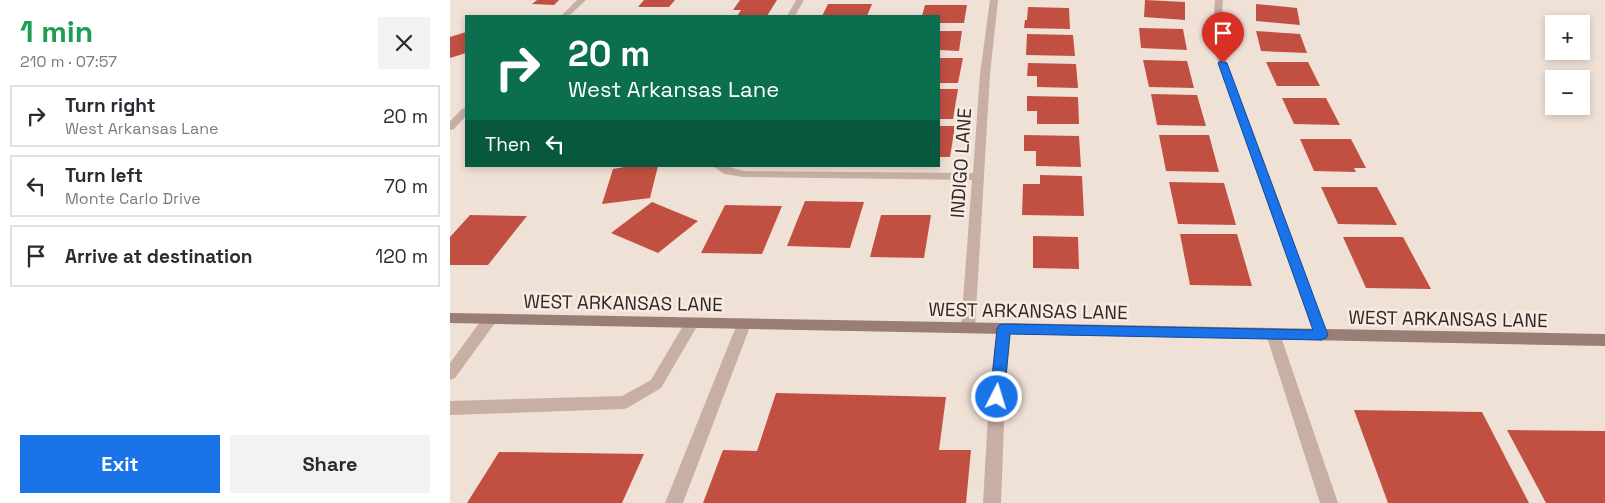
<!DOCTYPE html>
<html lang="en">
<head>
<meta charset="utf-8">
<style>
	:root { --surface:#fff; --page:#f2f2f3; --text:#2b2b33; --muted:#7c7c81; --line:#e1e1e2; --accent:#1a73e8 }
	body { margin:0; font-family:"Space Grotesk",sans-serif; background:var(--page); color:var(--text); height:100vh; display:flex; flex-direction:column; font-size:19px; white-space:nowrap }
	* { box-sizing:border-box; margin:0 }
	p { font-size:16px; color:var(--muted) }
	.icon { flex:none; width:28px; height:28px; fill:none; stroke:currentColor; stroke-width:2; stroke-linecap:round; stroke-linejoin:round }
	.map { position:relative; flex:1; overflow:hidden }
	.sheet { display:flex; flex-direction:column; background:var(--surface); width:450px }
	.sheet>* { flex:none }
	.banner { position:absolute; left:15px; top:15px; width:475px; height:152px; border-radius:0px; box-shadow:0 2px 8px #0003; background:#0b6e4f; color:#fff; overflow:hidden }
	.controls { position:absolute; left:1095px; top:15px; display:grid; gap:10px }
	.controls a { display:grid; place-items:center; width:45px; height:45px; border-radius:0px; background:var(--surface); box-shadow:0 2px 8px #0003; font-size:25px }
	.pin { position:absolute; display:grid; place-items:center; width:42px; height:42px; color:#fff; margin:-51px -21px; border-radius:50% 50% 50% 0; rotate:-45deg; box-shadow:0 0 5px #0007 }
	.pin .icon { rotate:45deg }
	.me { position:absolute; width:55px; margin:-28px; rotate:5deg; stroke-linejoin:round; filter:drop-shadow(0 0 4px #0008) }
	.turn { display:flex; align-items:center; gap:18px; height:105px; padding:0 20px; font-size:22px }
	.turn .icon { width:65px; height:65px; stroke-width:2.5 }
	.turn b { display:block; font-size:35px; line-height:42px }
	.then { display:flex; align-items:center; height:48px; padding:0 20px; background:#0003; gap:10px; font-size:19px }
	.round { display:grid; place-items:center; flex:none; width:52px; height:52px; border-radius:0px; background:var(--page) }
	.summary { display:flex; align-items:center; justify-content:space-between; height:85px; padding:0 20px }
	h1 { font-size:30px; font-weight:800; line-height:38px; color:#1e9e55 }
	.primary-button { display:flex; gap:10px; margin-top:auto; padding:10px 20px }
	.primary-button a { flex:1; height:58px; border-radius:0px; background:var(--accent); color:#fff; font-size:20px; font-weight:800; line-height:58px; text-align:center }
	.primary-button a+a { background:var(--page); color:var(--text) }
	ul { padding:0; list-style:none }
	li { display:flex; align-items:center; gap:15px; height:62px; margin:0 10px 8px; padding:0 10px; border:2px solid var(--line); border-radius:0px }
	li div { flex:1 }
	li b { display:block; font-size:19px }
	li em { font-style:normal }
	main { display:flex; flex:1; min-height:0 }
	.map>svg:first-child { display:block }
</style>
</head>
<body>
<main>
<section class="sheet">
<div class="summary"><div><h1>1 min</h1><p>210 m · 07:57</p></div><a class="round"><svg class="icon" aria-label="close" viewBox="0 0 24 24"><path d="M6 6l12 12M18 6L6 18"/></svg></a></div>
<ul>
<li><svg class="icon" aria-label="right" viewBox="0 0 24 24"><path d="M7 20v-9h11M14 6l5 5-5 5"/></svg><div><b>Turn right</b><p>West Arkansas Lane</p></div><em>20 m</em></li>
<li><svg class="icon" aria-label="left" viewBox="0 0 24 24"><path d="M17 20v-9H6M10 6l-5 5 5 5"/></svg><div><b>Turn left</b><p>Monte Carlo Drive</p></div><em>70 m</em></li>
<li><svg class="icon" aria-label="arrive" viewBox="0 0 24 24"><path d="M6 21V4h12l-3 4 3 4H6"/></svg><div><b>Arrive at destination</b></div><em>120 m</em></li>
</ul>
<div class="primary-button"><a>Exit</a><a>Share</a></div>
</section>
<div class="map">
<svg width="1155" height="503" viewBox="0 0 1155 503">
	<rect width="100%" height="100%" fill="#f0e1d7"/>
	<!-- building -->
	<path fill="#c25042" d="M 87,0 L 109,0 L 104,5 L 82,4 Z
		M 194,0 L 225,0 L 219,7 L 188,7 Z
		M 290,0 L 327,0 L 317,16 L 287,16 L 291,10 L 283,10 Z
		M 695,0 L 735,2 L 735,20 L 694,17 Z
		M 378,4 L 422,4 L 417,16 L 372,16 Z
		M 806,4 L 847,8 L 850,25 L 806,21 Z
		M 475,5 L 517,5 L 514,23 L 489,23 L 489,16 L 472,16 Z
		M 578,7 L 619,8 L 620,29 L 574,28 L 575,20 L 577,20 Z
		M 689,28 L 733,29 L 737,50 L 691,48 Z
		M 489,31 L 512,31 L 509,51 L 489,50 Z
		M 806,31 L 850,34 L 857,53 L 811,51 Z
		M 16,32 L 16,53 L 0,58 L 0,37 Z
		M 577,34 L 623,35 L 625,56 L 576,55 Z
		M 489,58 L 513,58 L 508,83 L 489,83 Z
		M 693,60 L 737,61 L 744,88 L 699,87 Z
		M 816,62 L 858,62 L 870,86 L 827,86 Z
		M 578,63 L 626,64 L 628,88 L 587,87 L 587,76 L 577,76 Z
		M 489,89 L 508,89 L 503,119 L 489,119 Z
		M 701,94 L 747,95 L 756,126 L 707,125 Z
		M 577,96 L 628,97 L 629,124 L 587,124 L 587,111 L 577,111 Z
		M 832,98 L 876,98 L 890,125 L 844,124 Z
		M 489,126 L 505,126 L 500,157 L 489,157 Z
		M 574,135 L 629,136 L 631,167 L 586,166 L 586,151 L 574,151 Z
		M 709,135 L 759,135 L 769,172 L 716,171 Z
		M 850,139 L 901,139 L 916,168 L 904,168 L 906,172 L 864,171 Z
		M 180,166 L 208,166 L 200,198 L 152,204 L 163,169 Z
		M 590,175 L 632,176 L 634,216 L 572,215 L 573,184 L 590,184 Z
		M 719,182 L 774,183 L 786,225 L 728,224 Z
		M 871,187 L 927,187 L 947,225 L 888,224 Z
		M 355,201 L 414,202 L 400,248 L 337,246 Z
		M 202,202 L 248,221 L 208,253 L 161,233 Z
		M 275,205 L 332,206 L 312,254 L 251,253 Z
		M 20,215 L 77,216 L 38,265 L 0,265 L 0,237 Z
		M 431,215 L 481,215 L 474,258 L 420,257 Z
		M 730,234 L 787,234 L 802,286 L 740,285 Z
		M 583,236 L 628,237 L 629,269 L 583,268 Z
		M 893,237 L 953,237 L 981,289 L 916,288 Z
		M 326,393 L 496,397 L 489,450 L 521,450 L 516,503 L 253,503 L 273,450 L 307,451 Z
		M 904,410 L 1032,412 L 1079,503 L 938,503 Z
		M 1057,430 L 1155,431 L 1155,503 L 1096,503 Z
		M 49,452 L 194,454 L 172,503 L 17,503 Z"/>
	<g fill="none" stroke-linecap="round" stroke-linejoin="round">
		<!-- service -->
		<path fill="#c7afa4" fill-rule="evenodd" d="M 242,318 L 247,319 L 249,323 L 211,388 L 179,407 L 174,409 L 0,415 L 0,401 L 172,396 L 201,380 L 237,319 Z
			M 294,319 L 299,320 L 301,324 L 233,503 L 215,503 L 287,324 L 289,320 Z
			M 554,324 L 559,325 L 561,329 L 555,397 L 551,503 L 533,503 L 539,397 L 547,329 L 549,325 Z
			M 823,328 L 828,330 L 830,334 L 888,503 L 870,503 L 816,334 L 818,330 Z"/>
		<!-- minor -->
		<path fill="#c7afa4" fill-rule="evenodd" d="M 346,0 L 354,0 L 345,16 L 337,16 Z
			M 540,0 L 548,0 L 540,74 L 525,328 L 523,332 L 518,333 L 513,332 L 511,328 L 522,180 L 293,177 L 274,174 L 263,166 L 276,166 L 293,171 L 523,173 L 530,74 Z
			M 765,0 L 773,0 L 770,44 L 878,335 L 876,339 L 871,341 L 866,339 L 864,335 L 762,44 Z
			M 40,314 L 45,315 L 47,319 L 45,323 L 5,378 L 0,380 L 0,363 L 35,315 Z"/>
		<!-- tertiary -->
		<path fill="#c7afa4" fill-rule="evenodd" d="M 127,0 L 136,0 L 119,16 L 111,16 Z
			M 16,108 L 16,116 L 4,129 L 0,130 L 0,121 L 12,109 Z"/>
		<!-- secondary -->
		<path fill="#9a7e75" fill-rule="evenodd" d="M 0,313 L 1155,334 L 1155,346 L 0,323 Z"/>
	</g>
	<!-- route -->
	<path fill="#1a73e8" stroke="#114b97" d="M 770,61 L 777,63 L 878,335 L 876,338 L 871,340 L 560,334 L 554,397 L 552,402 L 547,403 L 542,402 L 540,397 L 547,329 L 549,325 L 554,324 L 863,330 L 768,63 Z"/>
	<g text-anchor="middle" dominant-baseline="central" stroke-width="5" stroke-linejoin="round" paint-order="stroke">
		<!-- street labels -->
		<g font-size="19" fill="#322825" stroke="#f8ebe3">
			<text transform="translate(511 163) rotate(-86)">INDIGO LANE</text>
			<text transform="translate(173 303) rotate(1)">WEST ARKANSAS LANE</text>
			<text transform="translate(578 311) rotate(1)">WEST ARKANSAS LANE</text>
			<text transform="translate(998 319) rotate(1)">WEST ARKANSAS LANE</text>
		</g>
	</g>
</svg>
<div class="controls">
<a>+</a>
<a>−</a>
</div>
<div class="pin" style="left:773px;top:63px;background:#d93025"><svg class="icon" aria-label="arrive" viewBox="0 0 24 24"><path d="M6 21V4h12l-3 4 3 4H6"/></svg></div>
<svg class="me" style="left:547px;top:397px" viewBox="-20 -20 40 40"><circle r="17" fill="#1a73e8" stroke="#fff" stroke-width="3"/><path d="M0-11L8 9 0 5-8 9z" fill="#fff"/></svg>
<div class="banner">
<div class="turn"><svg class="icon" aria-label="right" viewBox="0 0 24 24"><path d="M7 20v-9h11M14 6l5 5-5 5"/></svg><div><b>20 m</b>West Arkansas Lane</div></div>
<div class="then">Then<svg class="icon" aria-label="left" viewBox="0 0 24 24"><path d="M17 20v-9H6M10 6l-5 5 5 5"/></svg></div>
</div>
</div>
</main>
</body>
</html>
